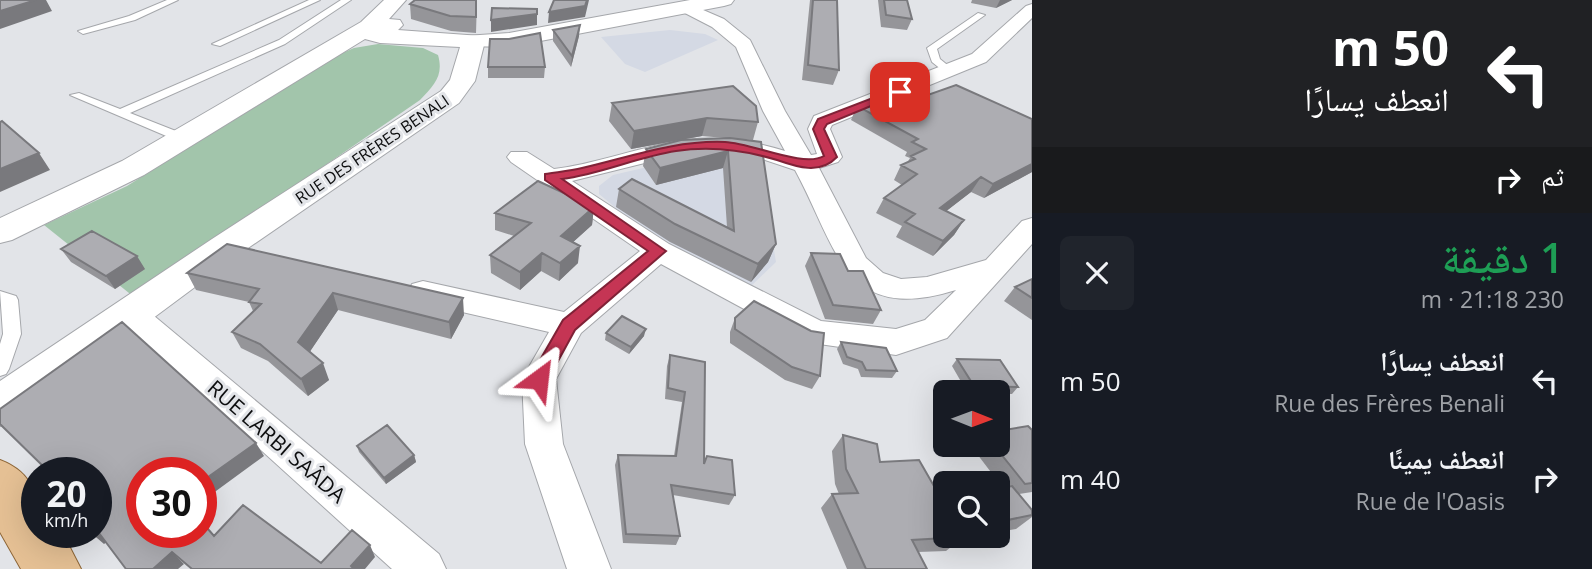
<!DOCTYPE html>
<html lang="ar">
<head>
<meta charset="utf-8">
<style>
	:root { --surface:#171b24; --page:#20242c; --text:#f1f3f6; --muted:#9ea1a6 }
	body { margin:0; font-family:"Open Sans","Noto Naskh Arabic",sans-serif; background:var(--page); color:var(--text); direction:rtl; height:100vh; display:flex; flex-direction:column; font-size:26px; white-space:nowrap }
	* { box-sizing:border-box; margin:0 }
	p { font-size:23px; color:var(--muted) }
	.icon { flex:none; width:38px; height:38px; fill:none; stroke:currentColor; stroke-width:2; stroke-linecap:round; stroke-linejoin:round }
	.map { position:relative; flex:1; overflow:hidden; direction:ltr }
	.sheet { display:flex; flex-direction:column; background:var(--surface); width:560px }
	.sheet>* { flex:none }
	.hud { background:#202124; color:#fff; overflow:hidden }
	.needle { width:46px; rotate:91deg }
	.controls { position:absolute; left:933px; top:380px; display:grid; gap:14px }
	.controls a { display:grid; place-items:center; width:77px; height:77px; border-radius:10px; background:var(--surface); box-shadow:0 7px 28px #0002; font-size:35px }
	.speed { position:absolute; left:21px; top:457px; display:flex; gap:14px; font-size:35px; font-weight:700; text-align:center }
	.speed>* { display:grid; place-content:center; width:91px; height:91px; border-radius:50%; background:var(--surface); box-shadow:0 7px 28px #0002; line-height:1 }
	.speed small { font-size:18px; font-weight:400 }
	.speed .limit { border:10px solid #d22; background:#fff; color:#111 }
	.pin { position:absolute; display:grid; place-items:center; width:60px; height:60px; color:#fff; margin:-30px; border-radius:14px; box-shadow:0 4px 10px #0006 }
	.me { position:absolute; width:77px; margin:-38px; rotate:30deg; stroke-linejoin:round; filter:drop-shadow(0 0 5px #0008) }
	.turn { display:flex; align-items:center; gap:24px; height:147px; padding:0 28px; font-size:32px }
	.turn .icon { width:91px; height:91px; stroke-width:2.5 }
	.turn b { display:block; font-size:49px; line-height:60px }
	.then { display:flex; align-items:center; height:66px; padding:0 28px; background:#0003; gap:14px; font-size:26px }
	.round { display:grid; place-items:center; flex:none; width:74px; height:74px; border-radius:10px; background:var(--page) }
	.overview { display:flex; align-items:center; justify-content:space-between; height:119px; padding:0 28px }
	h1 { font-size:42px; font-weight:600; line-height:52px; color:#1e9e55 }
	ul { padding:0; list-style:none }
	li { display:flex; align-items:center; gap:21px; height:98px; padding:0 28px }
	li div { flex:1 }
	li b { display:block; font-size:26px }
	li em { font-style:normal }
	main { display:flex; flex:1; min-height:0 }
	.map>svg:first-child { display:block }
</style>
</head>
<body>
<main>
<section class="sheet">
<div class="hud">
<div class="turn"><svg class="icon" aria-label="left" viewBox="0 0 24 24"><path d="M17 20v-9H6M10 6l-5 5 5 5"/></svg><div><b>50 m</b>انعطف يسارًا</div></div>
<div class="then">ثم<svg class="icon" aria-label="right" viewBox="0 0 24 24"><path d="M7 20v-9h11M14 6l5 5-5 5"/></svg></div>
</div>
<div class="overview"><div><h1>1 دقيقة</h1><p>230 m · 21:18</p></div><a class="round"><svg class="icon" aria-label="close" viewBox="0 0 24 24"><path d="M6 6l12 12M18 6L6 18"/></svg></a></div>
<ul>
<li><svg class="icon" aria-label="left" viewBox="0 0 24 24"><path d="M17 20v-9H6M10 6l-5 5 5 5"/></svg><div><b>انعطف يسارًا</b><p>Rue des Frères Benali</p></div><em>50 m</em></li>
<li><svg class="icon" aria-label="right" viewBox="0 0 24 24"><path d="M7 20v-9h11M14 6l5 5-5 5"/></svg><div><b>انعطف يمينًا</b><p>Rue de l'Oasis</p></div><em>40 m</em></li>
</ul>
</section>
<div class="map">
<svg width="1032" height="569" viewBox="0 0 1032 569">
	<rect width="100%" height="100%" fill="#e2e4e8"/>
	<!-- built -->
	<path fill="#d4d9e4" d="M 670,30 L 705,34 L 718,40 L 645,72 L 625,64 L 601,37 Z
		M 758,155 L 776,262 L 750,287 L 609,214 L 616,208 L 599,194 L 599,186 L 613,175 L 682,159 Z"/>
	<!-- green -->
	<path fill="#a2c5ab" d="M 378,44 L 423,48 L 438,55 C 444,76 434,85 420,100 L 134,297 L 44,225 L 127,186 L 333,57 L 354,48 Z"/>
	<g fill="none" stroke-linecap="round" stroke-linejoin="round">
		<defs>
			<path id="service" d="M 167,0 L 178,0 L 135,20 L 83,34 L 78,31 L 129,16 Z
				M 309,0 L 320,0 L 220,46 L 212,44 Z
				M 341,0 L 351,0 L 285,44 L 130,113 L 186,135 L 186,141 L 178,141 L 70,95 L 79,93 L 120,109 L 279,40 Z
				M 978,13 L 985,15 L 937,49 L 940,59 L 956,72 L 947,74 L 932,62 L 927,48 Z
				M 0,291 L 16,296 L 18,300 L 21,334 L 9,369 L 6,374 L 0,376 L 0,344 L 3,334 Z"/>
			<path id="minor" d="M 687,3 L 724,19 L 750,40 L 785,111 L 811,155 L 817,154 L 808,129 L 814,116 L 972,54 L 1026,6 L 1032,4 L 1032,18 L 986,62 L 832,125 L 830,129 L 842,157 L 838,162 L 819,168 L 866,258 L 883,273 L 901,279 L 927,277 L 986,260 L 1022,221 L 1032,218 L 1032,244 L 947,338 L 896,355 L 805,342 L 661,264 L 581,333 L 556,379 L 563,444 L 611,569 L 567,569 L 525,444 L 522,379 L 549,332 L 423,303 L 412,300 L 408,292 L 412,284 L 423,281 L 564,312 L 640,251 L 511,162 L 507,157 L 511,152 L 527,152 L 554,169 C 595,164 633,149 674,142 C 712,134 749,140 785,151 L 763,111 L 736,47 L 712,27 L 681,11 L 679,8 L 681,5 ZM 725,152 L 753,156 L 795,170 C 838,249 843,325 956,290 L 925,320 L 896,329 L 821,321 L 669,244 L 572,181 L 677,155 Z
				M 130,301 L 141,305 L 439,554 L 446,569 L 392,569 L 119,321 L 114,313 L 119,305 Z"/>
			<path id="tertiary" d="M 690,0 L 734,0 L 731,4 L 724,6 L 509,47 L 465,46 L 461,41 L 465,36 L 509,33 Z"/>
			<path id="secondary" d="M 384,0 L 406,0 L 389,19 L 400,20 L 403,25 L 398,30 L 481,36 L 485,41 L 475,81 L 459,103 L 238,255 L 16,420 L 0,426 L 0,381 L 212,239 L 441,91 L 450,80 L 460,47 L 380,43 L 365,39 L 144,175 L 12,240 L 0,243 L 0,218 L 122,161 L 361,22 Z"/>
			<path id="primary" d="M 0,460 C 36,474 37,497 37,532 L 62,532 L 81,569 L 21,569 L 0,532 Z"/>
		</defs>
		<!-- service casing -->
		<use href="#service" stroke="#a5a7ab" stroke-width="2"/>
		<!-- minor casing -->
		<use href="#minor" stroke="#a5a7ab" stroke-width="2"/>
		<!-- tertiary casing -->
		<use href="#tertiary" stroke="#a5a7ab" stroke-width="2"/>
		<!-- secondary casing -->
		<use href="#secondary" stroke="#a5a7ab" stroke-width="2"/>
		<!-- primary casing -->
		<use href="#primary" stroke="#8e6637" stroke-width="2"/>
		<!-- service -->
		<use href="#service" fill="#fff" fill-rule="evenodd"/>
		<!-- minor -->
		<use href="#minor" fill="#fff" fill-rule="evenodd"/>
		<!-- tertiary -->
		<use href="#tertiary" fill="#fff" fill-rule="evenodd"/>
		<!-- secondary -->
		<use href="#secondary" fill="#fff" fill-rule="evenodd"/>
		<!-- primary -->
		<use href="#primary" fill="#e5c094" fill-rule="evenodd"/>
	</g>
	<!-- wall -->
	<path fill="#959599" d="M 477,0 L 476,33 L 451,31 L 411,19 L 410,4 Z
		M 810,0 L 837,0 L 839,70 L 833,85 L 802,80 Z
		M 878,0 L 907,0 L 912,19 L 907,30 L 881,27 Z
		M 972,0 L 1012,0 L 996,8 L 971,3 Z
		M 553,30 L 579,36 L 571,67 L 553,41 Z
		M 488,67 L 545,67 L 544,78 L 488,78 Z
		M 612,103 L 758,122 L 753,140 L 739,139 L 776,244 L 768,262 L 751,282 L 670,242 L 616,207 L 619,189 L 727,227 L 723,168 L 656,185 L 643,166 L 646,149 L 725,138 L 702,136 L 631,149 L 609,121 Z
		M 857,106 L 1032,172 L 984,198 L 971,192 L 946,211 L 964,220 L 954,235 L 933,256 L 896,237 L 902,226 L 876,213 L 884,198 L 902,185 L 894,180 L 901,165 L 907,163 L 910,158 L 905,156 L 907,152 L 851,120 Z
		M 594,207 L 592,225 L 573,242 L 578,263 L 559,281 L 541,271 L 520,290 L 491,273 L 490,255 L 514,236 L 495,230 L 495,213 Z
		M 227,244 L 464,315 L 451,339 L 338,310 L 310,351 L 329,380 L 308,396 L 268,361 L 241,348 L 232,332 L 253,311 L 249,302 L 196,290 L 187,273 Z
		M 61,249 L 145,269 L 115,289 L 71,262 Z
		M 811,253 L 848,271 L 881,310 L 873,324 L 825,319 L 805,266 Z
		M 1032,279 L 1032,320 L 1004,301 L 1015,287 Z
		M 735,318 L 820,376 L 812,389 L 785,380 L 730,343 L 730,332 Z
		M 606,333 L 644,336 L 629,354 L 605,340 Z
		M 841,342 L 897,371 L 892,378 L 861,377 L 858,369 L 843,364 L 837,349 Z
		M 670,355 L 705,362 L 704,464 L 735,495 L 729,505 L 673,495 L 680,536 L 676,545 L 623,543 L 615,465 L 618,455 L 674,456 L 682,402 L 665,399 L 667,366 Z
		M 957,359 L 1018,387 L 1012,394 L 998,394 L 998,392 L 967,392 L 952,366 Z
		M 1032,430 L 1032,492 L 1019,494 L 1032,510 L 1032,517 L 1016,529 L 998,532 L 998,489 L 1003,488 L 971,446 L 973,444 L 998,444 Z
		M 843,435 L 880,462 L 945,536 L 982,536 L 960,540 L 946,551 L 918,552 L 927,569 L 847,569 L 821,508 L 832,494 L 839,494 L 835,484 L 832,451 Z
		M 357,446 L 414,455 L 416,462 L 386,484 L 359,452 Z"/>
	<!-- shaded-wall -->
	<path fill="#79797d" d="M 36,0 L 46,0 L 52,11 L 0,29 L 0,11 Z
		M 587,0 L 589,0 L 585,17 L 548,23 L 549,12 Z
		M 1000,0 L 1012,0 L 996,8 Z
		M 537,14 L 537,25 L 491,32 L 491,20 Z
		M 580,25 L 579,36 L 571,67 L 572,56 Z
		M 707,118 L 702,136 L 631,149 L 634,131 Z
		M 728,151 L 723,168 L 656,185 L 660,168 Z
		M 39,153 L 50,170 L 0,192 L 0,169 Z
		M 1032,164 L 1032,172 L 984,198 L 993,184 Z
		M 981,177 L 971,192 L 931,223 L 940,208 Z
		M 594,207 L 592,225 L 560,254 L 561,236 Z
		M 964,220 L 954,235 L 933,256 L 943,241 Z
		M 776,244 L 768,262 L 751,282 L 758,264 Z
		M 580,246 L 578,263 L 559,281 L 560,263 Z
		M 542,253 L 541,271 L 520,290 L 520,272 Z
		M 137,256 L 145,269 L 115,289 L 106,276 Z
		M 333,293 L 338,310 L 305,359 L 298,342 Z
		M 463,298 L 464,315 L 451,339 L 449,322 Z
		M 646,329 L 644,336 L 629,354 L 631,347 Z
		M 323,363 L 329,380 L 308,396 L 301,379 Z
		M 256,443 L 264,456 L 201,502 L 201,482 Z
		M 414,455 L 416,462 L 386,484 L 384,478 Z
		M 96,528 L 110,540 L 104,544 L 90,532 L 96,532 Z
		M 370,545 L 375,557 L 365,569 L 353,569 L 351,566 Z
		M 172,552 L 184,564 L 178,569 L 153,569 Z"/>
	<!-- building -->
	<path fill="#adadb2" stroke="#79797d" stroke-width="2" d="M 0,0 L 36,0 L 0,11 Z
		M 415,0 L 476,0 L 476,17 L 450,16 L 410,4 Z
		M 554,0 L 587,0 L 585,6 L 549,12 Z
		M 813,0 L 837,0 L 839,70 L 808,65 Z
		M 884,0 L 907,0 L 912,19 L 886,15 Z
		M 492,8 L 537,9 L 537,14 L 491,20 Z
		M 580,25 L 572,56 L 553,30 Z
		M 540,33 L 545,67 L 488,67 L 490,39 L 509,39 Z
		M 956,85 L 1032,119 L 1032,164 L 993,184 L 981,177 L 940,208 L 964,220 L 943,241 L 905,222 L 915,214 L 884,198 L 917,174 L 901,165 L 915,159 L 911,156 L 926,149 L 912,142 L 918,139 L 857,106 L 890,93 L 908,102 Z
		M 733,86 L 756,106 L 758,122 L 707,118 L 634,131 L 612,103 Z
		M 2,121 L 39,153 L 0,169 L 0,122 Z
		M 730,138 L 761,142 L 776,244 L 758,264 L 675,224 L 619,189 L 632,179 L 734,231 L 728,151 L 660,168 L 646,149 L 681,140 Z
		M 538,181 L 594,207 L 561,236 L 580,246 L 560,263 L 542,253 L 520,272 L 490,255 L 531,223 L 495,213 Z
		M 92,231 L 137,256 L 106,276 L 61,249 Z
		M 227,244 L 463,298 L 449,322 L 333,293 L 298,342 L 323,363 L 301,379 L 260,344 L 232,332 L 261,304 L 249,302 L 259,289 L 187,273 Z
		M 811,253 L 840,254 L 848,271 L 863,271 L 881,310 L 833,305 Z
		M 1032,279 L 1032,298 L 1015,287 Z
		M 754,301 L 811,331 L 824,333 L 820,376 L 792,367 L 735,329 L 735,318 Z
		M 622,316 L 646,329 L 631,347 L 606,333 Z
		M 122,322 L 256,443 L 201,482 L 201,472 L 142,472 L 142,532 L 201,532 L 201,521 L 214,536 L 243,505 L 321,563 L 352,530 L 370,545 L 351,566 L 354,569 L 192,569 L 172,552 L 153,569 L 126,569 L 96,529 L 96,472 L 49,472 L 0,424 L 0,409 Z
		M 841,342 L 886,348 L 897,371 L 866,370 L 862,362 L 847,357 Z
		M 670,355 L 705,362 L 704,464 L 707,456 L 732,460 L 735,495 L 671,485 L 680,536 L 626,534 L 618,455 L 676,456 L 685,392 L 668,388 Z
		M 957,359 L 1000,360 L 1018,387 L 974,386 Z
		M 387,425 L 414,455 L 384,478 L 357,446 Z
		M 1028,426 L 1032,430 L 1032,483 L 1025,484 L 993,444 L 998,444 L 998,431 Z
		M 843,435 L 877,444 L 880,462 L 919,460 L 942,500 L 945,500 L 945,536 L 962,536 L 963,537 L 912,540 L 927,569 L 866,569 L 832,494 L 858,493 L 846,469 Z
		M 1012,486 L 1032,510 L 1032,515 L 998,522 L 998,489 Z"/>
	<!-- route -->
	<path fill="#c53554" stroke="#802237" stroke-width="2" d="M 896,89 L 905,92 L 827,124 L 824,129 L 837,157 C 820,175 797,167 777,160 C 744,150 710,146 676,151 C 637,157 601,174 562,179 L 666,251 L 575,330 L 545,385 L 539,387 L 532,385 L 529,379 L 563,320 L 648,251 L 545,180 L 545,174 C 557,172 570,171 582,168 C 630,157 675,140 725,142 C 752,143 803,168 824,156 L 813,129 L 818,119 Z"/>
	<g text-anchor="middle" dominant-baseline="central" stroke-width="6" stroke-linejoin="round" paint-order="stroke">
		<!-- far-street labels -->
		<g font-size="16" fill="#0d0e0f" stroke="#e2e4e8">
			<text transform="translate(372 149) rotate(-34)">RUE DES FRÈRES BENALI</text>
		</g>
		<!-- near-street labels -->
		<g font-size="21" fill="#0d0e0f" stroke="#e2e4e8">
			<text transform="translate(277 441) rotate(41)">RUE LARBI SAÂDA</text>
		</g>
	</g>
</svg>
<div class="controls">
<a><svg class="needle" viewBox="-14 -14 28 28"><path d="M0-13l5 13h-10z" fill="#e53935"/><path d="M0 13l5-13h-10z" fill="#9ea1a6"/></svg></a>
<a><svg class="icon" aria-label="search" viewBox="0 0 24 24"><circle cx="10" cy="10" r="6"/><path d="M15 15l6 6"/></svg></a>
</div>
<div class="speed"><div>20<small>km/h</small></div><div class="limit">30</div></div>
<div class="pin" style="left:900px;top:92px;background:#d93025"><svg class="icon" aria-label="arrive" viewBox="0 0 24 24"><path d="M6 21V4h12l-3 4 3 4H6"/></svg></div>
<svg class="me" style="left:539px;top:379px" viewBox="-20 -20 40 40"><path d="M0-17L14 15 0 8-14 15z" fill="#c53554" stroke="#fff" stroke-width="4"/></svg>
</div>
</main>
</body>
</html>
